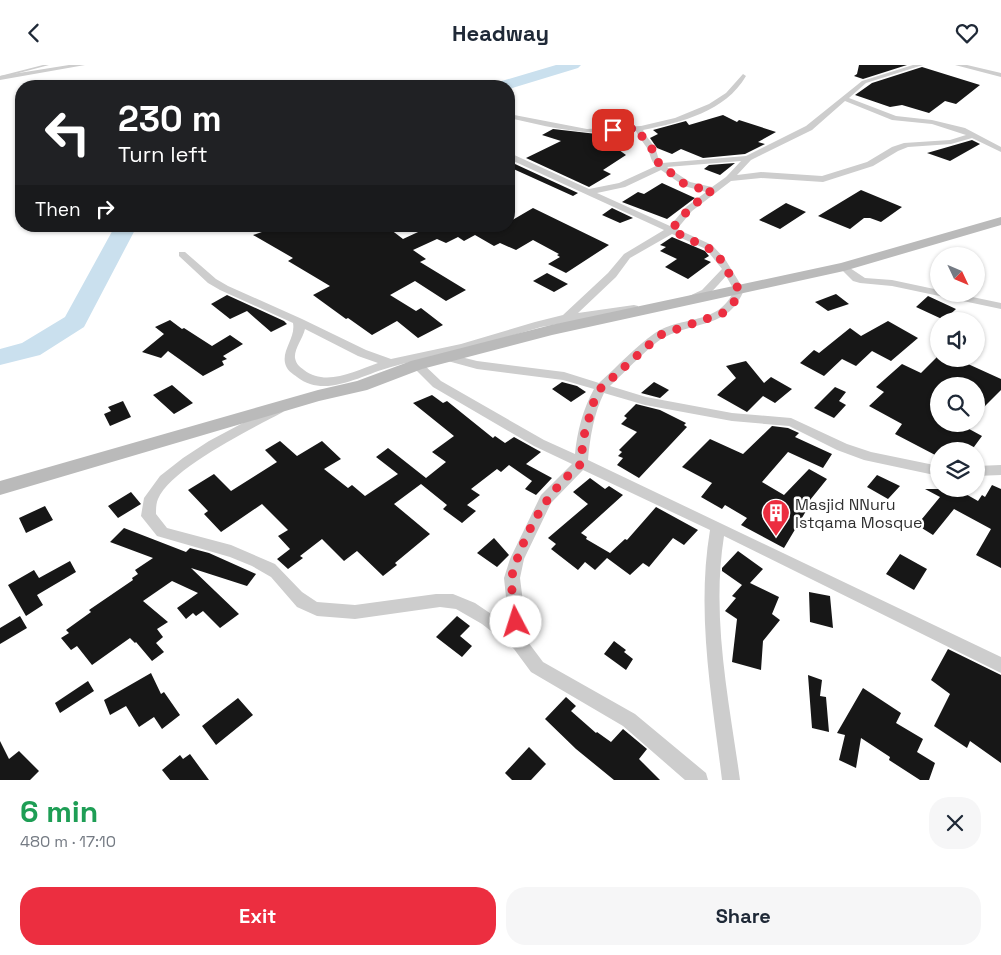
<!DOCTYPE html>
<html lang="en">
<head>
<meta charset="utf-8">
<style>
	:root { --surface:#fff; --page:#f6f6f7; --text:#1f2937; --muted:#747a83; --accent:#ec2e40 }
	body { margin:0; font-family:"Space Grotesk",sans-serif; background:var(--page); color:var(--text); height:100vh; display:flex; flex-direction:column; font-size:19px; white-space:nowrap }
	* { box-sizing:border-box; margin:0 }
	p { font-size:16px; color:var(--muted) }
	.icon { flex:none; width:28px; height:28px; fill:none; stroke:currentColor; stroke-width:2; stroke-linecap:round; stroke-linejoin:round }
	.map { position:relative; height:715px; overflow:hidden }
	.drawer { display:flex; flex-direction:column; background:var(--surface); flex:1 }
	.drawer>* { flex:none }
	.banner { position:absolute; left:15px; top:15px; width:500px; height:152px; border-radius:20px; box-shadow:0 1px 4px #0004; background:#202124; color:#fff; overflow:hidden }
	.needle { width:32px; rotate:134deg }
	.buttons { position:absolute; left:930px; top:182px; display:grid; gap:10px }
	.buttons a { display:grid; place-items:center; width:55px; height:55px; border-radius:50%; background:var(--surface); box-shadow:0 1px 4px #0004; font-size:25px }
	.pin { position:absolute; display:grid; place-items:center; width:42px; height:42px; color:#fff; margin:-21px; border-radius:10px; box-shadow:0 2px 8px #0006 }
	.me { position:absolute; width:55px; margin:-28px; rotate:355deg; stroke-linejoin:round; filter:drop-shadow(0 0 4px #0008) }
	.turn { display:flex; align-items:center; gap:18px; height:105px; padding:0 20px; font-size:22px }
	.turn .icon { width:65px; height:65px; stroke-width:2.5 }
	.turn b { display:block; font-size:35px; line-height:42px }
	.then { display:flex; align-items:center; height:48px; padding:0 20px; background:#0003; gap:10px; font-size:19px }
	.round { display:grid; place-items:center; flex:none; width:52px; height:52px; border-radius:20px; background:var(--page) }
	.overview { display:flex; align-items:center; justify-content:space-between; height:85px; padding:0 20px }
	h1 { font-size:30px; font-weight:600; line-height:38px; color:#1e9e55 }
	.primary-button { display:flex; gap:10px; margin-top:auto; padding:10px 20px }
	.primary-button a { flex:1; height:58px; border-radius:20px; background:var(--accent); color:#fff; font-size:20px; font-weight:600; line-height:58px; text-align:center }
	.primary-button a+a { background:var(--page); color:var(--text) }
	header { display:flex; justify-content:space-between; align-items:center; height:65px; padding:0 20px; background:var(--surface); font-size:22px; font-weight:600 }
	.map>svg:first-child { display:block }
</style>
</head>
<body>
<header><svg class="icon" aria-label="back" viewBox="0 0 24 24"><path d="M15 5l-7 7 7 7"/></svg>Headway<svg class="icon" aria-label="heart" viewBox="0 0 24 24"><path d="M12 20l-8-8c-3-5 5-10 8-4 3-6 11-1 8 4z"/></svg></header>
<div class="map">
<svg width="1001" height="715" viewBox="0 0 1001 715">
	<rect width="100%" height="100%" fill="#fff"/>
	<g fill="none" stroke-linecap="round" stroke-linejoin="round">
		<!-- river -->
		<path fill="#cae0ee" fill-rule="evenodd" d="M 556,0 L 581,0 L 578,3 L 509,24 L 509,21 L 493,21 L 495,18 Z
			M 115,161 L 137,161 L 84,262 L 40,290 L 0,300 L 0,284 L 22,278 L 65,252 Z"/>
	</g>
	<!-- building -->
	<path fill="#171717" d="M 859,0 L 907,0 L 863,14 L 854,11 L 857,9 Z
		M 922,2 L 980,20 L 956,39 L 945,36 L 929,48 L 902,40 L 890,42 L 855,30 L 872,18 Z
		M 723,50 L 737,57 L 739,55 L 776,67 L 758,77 L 765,79 L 745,89 L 703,93 L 681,84 L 672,89 L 657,83 L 650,73 L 658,69 L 653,65 L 686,56 L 689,60 Z
		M 553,64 L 597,69 L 626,90 L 603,105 L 611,109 L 589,122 L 526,93 L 561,76 L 542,70 Z
		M 972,75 L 980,79 L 950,96 L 927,88 Z
		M 735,98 L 720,110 L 704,104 L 709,100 Z
		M 515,99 L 578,128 L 573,131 L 509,102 Z
		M 662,118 L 695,133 L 667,154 L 622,137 L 638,127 L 644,129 Z
		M 861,125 L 902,142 L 881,157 L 870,153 L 864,153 L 850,164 L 818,151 Z
		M 786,138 L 806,147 L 780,164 L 759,155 Z
		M 533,143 L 609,180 L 566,208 L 548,199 L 560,192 L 557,190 L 559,189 L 533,175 L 516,185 L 500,178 L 494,181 L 475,170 L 464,176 L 458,172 L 446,178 L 437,174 L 413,185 L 426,194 L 420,197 L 466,225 L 446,236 L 415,216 L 390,230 L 416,246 L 421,243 L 443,260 L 418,273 L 397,256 L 372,270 L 348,253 L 346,254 L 313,230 L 330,221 L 288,196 L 293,193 L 253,170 L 279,161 L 350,161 L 360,167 L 374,161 L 386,161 L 403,174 L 431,161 L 509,161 L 509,157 Z
		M 612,143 L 633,153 L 620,158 L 602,150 Z
		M 672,172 L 705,186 L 709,191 L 704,194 L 711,197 L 688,214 L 665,202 L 677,194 L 660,186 L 666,182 L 660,180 Z
		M 547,208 L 568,219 L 554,227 L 533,216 Z
		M 836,229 L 849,239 L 828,246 L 815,237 Z
		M 227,230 L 284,256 L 287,259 L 271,267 L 247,246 L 230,254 L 211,239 Z
		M 928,231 L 956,244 L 944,255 L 916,242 Z
		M 170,255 L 182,264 L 184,263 L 212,281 L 230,270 L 243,279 L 223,291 L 227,294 L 222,296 L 224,300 L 203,311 L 168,286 L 161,293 L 142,287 L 164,269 L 155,262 Z
		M 888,256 L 918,273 L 891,296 L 872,286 L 856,301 L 842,294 L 824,311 L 800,298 L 814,285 L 819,288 L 850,263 L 861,271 Z
		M 939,290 L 939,294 L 957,294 L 1001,314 L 1001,325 L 976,350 L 976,321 L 939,321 L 939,359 L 960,359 L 982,371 L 971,386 L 939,386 L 939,392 L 895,369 L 902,359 L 869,341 L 884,327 L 876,322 L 902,299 L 921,308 Z
		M 746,296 L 764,318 L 771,312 L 792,324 L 775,338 L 763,331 L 747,347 L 717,330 L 736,313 L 726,301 Z
		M 562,317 L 577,321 L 586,327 L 571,337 L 552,324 Z
		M 654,317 L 669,325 L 660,333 L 641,328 Z
		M 172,320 L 193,338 L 174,349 L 153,330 Z
		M 835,322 L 846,327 L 839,336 L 846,340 L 834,353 L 814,343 Z
		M 432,330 L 443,338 L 447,336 L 493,373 L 495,371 L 505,378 L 514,372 L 541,387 L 526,399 L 552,413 L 536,430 L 525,424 L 532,416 L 509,400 L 501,407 L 497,404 L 471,424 L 480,430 L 467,440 L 476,446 L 462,458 L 443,444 L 447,440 L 421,419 L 394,439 L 430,469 L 395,498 L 397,500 L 383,511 L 357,486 L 344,496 L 322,474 L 300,491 L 303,493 L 288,504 L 277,494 L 290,484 L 278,471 L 288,465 L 262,439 L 221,467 L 204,449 L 208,446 L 188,425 L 214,409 L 231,426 L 277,397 L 265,385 L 280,376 L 297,391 L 322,376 L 341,394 L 324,404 L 348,423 L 352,420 L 365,431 L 398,409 L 376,392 L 388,383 L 426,413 L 446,397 L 432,387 L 454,371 L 413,338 Z
		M 123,336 L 131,352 L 110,361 L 104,349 L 111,346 L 108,342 Z
		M 636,339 L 660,345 L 686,358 L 684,360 L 687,362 L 639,413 L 617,400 L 623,393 L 618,391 L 622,387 L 619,385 L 637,367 L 621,359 L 627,353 L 624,351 Z
		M 772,361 L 788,363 L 799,368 L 795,372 L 832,389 L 823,403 L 788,387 L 762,417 L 784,430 L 809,404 L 827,414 L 806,440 L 809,441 L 784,483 L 741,460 L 747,453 L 725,440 L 722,444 L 701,432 L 712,418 L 682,402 L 710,374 L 743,389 Z
		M 877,410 L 900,421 L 888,434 L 867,422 Z
		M 590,413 L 605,424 L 609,421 L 623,430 L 581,468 L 587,472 L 586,474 L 610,488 L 625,474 L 627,475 L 656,442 L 698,465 L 684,480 L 673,473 L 649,502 L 643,498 L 630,510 L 607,493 L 595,505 L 585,497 L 578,505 L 551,484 L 556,479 L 548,473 L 588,439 L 573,427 Z
		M 992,420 L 1001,424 L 1001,503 L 976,490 L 991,464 L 954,444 L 933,470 L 917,460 L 940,432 L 925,424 L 957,424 L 978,436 L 982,430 L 985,432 Z
		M 131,427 L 141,439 L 118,453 L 108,441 Z
		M 45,441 L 53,455 L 26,468 L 19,453 Z
		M 124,463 L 186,487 L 190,483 L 209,488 L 256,509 L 247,521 L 191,503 L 239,549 L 220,563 L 203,546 L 196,551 L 193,548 L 186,554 L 177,543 L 198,528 L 172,516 L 143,536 L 168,557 L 157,564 L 163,572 L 156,578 L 164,587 L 152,596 L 136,577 L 135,578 L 130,573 L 92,600 L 77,581 L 71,585 L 61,573 L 69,568 L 66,565 L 91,547 L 89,545 L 133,515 L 132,513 L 138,509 L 135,505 L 153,493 L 110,477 Z
		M 494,473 L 509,490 L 497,502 L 477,488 Z
		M 738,486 L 763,504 L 750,518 L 779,532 L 772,549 L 780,555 L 763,576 L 761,605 L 732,597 L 737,554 L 725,546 L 736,533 L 732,531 L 742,520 L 722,506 L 722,503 Z
		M 900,489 L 927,504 L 914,525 L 886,509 Z
		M 70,496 L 76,507 L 37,530 L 43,540 L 26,551 L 8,520 L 34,505 L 39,513 Z
		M 809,527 L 830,531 L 833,563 L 810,557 Z
		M 20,551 L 27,563 L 0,579 L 0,563 Z
		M 457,551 L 470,561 L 460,571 L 472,581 L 462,592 L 436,572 Z
		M 614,576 L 626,585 L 624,587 L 633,594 L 626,605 L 604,589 Z
		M 948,584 L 1001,610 L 1001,698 L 970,676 L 967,683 L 934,661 L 950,629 L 931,615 Z
		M 151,608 L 161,629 L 164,627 L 180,650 L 162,664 L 154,652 L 139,662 L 126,641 L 110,650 L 104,635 Z
		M 808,610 L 822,615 L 820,631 L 826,632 L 829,667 L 812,663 Z
		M 88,616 L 94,626 L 60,648 L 55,638 Z
		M 863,623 L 901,648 L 896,658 L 923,674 L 917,687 L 935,698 L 929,715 L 920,715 L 889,695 L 890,692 L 861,673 L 856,703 L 839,695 L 845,670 L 837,668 Z
		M 566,632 L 576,641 L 571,646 L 596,668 L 597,667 L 611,677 L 623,664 L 647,684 L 639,694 L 660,715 L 614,715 L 576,684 L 545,654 Z
		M 238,633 L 253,650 L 216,680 L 202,661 Z
		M 0,676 L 9,694 L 19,686 L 39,706 L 30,715 L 0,715 Z
		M 529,682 L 546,699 L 531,715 L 512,715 L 505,708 Z
		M 190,689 L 209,715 L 170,715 L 162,705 L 180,690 L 183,694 Z"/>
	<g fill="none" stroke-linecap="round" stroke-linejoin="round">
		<!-- lane -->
		<path fill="#cdcdcd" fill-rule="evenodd" d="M 43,0 L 49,0 L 0,13 L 0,11 Z"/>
		<!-- street -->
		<path fill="#cdcdcd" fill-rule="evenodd" d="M 69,0 L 85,0 L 0,15 L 0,11 Z
			M 913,0 L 923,0 L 866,18 L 849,33 L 896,51 L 932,55 L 965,63 L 1001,82 L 1001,87 L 972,73 L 951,79 L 908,82 L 898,86 L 873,101 L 823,117 L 761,113 L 731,116 L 692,146 L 677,164 L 712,180 L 725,194 L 744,225 C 729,263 696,256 665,272 C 651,279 623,309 610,321 L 646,332 L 732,348 L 791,353 L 847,379 L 871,387 L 939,401 L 939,411 L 864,395 L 837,385 L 789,361 L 732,356 L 645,340 L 604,328 C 594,348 590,372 588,395 L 1001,592 L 1001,608 L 724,471 C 711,553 729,635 740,715 L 722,715 C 712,632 696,549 710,465 L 583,405 L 551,438 L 524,494 L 520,513 L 528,577 L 543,597 L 635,649 L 706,708 L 708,715 L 685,715 L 623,661 L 531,607 L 514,584 L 482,559 L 456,544 L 440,542 L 355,554 L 317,551 L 297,542 L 271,512 L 252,501 L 230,492 L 157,471 L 141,451 L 144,433 L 160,411 L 183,393 L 209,376 L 275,341 L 283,341 L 285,344 L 283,347 C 253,363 171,403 158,434 C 156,438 156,445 156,449 L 167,463 L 231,480 L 275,499 L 302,527 L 317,537 L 355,540 L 436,529 L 453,529 L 475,538 L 509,561 L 504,513 L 510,494 L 541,430 L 572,399 L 534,381 L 433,322 L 411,300 L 413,297 L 421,297 L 441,316 L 544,375 L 575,389 C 577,367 583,344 594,324 L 563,315 L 477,304 L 444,295 L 444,290 C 426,294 408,297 391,302 C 361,310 325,334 297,312 C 293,309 288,306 286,301 C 280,286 296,274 293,258 L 220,225 L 208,218 L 179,191 L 179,187 L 185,187 L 216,214 L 228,221 L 302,254 L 366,285 L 391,294 L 461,279 L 535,257 L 563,250 L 608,208 L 624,189 L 664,165 L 509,94 L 509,89 L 512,89 L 589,124 L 619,118 L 656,101 C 650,95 651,90 647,83 C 643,77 639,73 636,66 C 592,72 552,63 509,53 L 509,49 L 587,64 L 641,61 L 675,53 L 709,39 L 726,28 L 743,9 L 746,11 C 725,47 682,57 643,65 C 646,72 651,76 655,83 C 658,89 657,93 662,98 L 746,91 L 806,61 L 862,16 ZM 845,36 L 892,55 L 932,59 L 966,70 L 950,75 L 904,78 L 892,82 L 867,97 L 822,111 L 761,107 L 737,110 L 751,95 L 812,65 ZM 741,96 L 726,112 L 712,122 L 690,117 L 667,102 ZM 661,105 L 684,121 L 706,127 L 686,142 L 670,161 L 597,128 L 625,122 ZM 672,169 L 706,184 L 722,204 L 702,225 L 687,232 L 687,236 C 704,239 716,222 726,211 L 734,225 C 719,261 682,250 655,268 C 635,282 617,302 599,318 L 564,307 L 477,296 L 449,289 L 541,262 L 638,245 L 638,241 L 634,240 L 578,248 L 616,212 L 630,193 ZM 305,264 L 358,291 L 378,298 C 355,306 326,322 304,305 C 300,302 296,299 295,293 C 294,284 303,273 305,264 Z
			M 955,0 L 967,0 L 1001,8 L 1001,12 Z
			M 844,199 L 865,213 L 892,215 L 939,225 L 939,229 L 958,229 L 1001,238 L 1001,244 L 892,221 L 860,218 L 853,216 L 839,202 Z
			M 1001,400 L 1001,410 L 976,411 L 976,401 Z"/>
		<!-- secondary -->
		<path fill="#bababa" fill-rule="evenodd" d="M 1001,152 L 1001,160 L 844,206 L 552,270 L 422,304 L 367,325 L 319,336 L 0,430 L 0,416 L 318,325 L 357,316 L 411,296 L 551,260 L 841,198 Z"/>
	</g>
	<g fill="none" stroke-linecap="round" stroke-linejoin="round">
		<!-- route -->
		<path stroke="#ec2e40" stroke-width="9" stroke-dasharray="0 16.2" d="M 516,557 C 514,543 511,528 512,514 C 512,504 518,493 521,484 C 535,450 552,423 581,399 L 583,374 L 594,336 L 601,323 L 660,270 L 723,248 L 734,237 L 739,225 L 716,187 L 671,165 L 689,144 L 712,125 L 692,122 L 683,118 L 653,93 L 652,84 L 643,74 L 639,63 L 613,65"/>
	</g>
	<!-- icons -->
	<defs>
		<symbol id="building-pin" viewBox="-11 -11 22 30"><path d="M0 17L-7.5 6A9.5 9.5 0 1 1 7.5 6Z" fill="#ec2e40" stroke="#fff"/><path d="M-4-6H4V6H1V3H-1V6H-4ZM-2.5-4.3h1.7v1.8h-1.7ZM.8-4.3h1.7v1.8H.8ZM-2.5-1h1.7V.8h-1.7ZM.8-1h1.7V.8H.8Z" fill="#fff"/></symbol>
	</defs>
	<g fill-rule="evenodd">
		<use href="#building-pin" x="760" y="432" width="32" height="43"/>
	</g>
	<g text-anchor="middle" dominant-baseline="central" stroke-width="5" stroke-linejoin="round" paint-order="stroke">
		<!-- poi labels -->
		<g font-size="16" fill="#303030" stroke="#fff" text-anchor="start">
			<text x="795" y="439">Masjid NNuru<tspan x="795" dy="18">Istqama Mosque</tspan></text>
		</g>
	</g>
</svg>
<div class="buttons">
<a><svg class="needle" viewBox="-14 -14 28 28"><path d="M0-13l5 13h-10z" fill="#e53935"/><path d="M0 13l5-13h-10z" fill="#747a83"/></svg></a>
<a><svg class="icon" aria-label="sound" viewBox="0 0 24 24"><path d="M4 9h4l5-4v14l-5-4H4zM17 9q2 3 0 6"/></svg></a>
<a><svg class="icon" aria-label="search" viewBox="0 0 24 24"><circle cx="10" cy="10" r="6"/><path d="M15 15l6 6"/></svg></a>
<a><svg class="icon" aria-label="layers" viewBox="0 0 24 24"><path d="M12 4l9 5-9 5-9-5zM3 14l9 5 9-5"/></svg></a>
</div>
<div class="pin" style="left:613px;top:65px;background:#d93025"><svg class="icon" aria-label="arrive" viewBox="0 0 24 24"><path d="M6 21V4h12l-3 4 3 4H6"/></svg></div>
<svg class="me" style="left:516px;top:557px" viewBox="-20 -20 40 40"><circle r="19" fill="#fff"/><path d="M0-13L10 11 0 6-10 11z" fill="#ec2e40"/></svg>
<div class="banner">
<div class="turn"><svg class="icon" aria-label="left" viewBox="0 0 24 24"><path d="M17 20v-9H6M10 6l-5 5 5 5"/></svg><div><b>230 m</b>Turn left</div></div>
<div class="then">Then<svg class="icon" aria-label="right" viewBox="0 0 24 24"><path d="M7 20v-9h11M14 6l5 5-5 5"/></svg></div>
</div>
</div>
<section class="drawer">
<div class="overview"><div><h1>6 min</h1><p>480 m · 17:10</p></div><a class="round"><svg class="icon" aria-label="close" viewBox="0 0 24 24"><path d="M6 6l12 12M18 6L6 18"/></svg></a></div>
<div class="primary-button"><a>Exit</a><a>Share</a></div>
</section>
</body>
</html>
